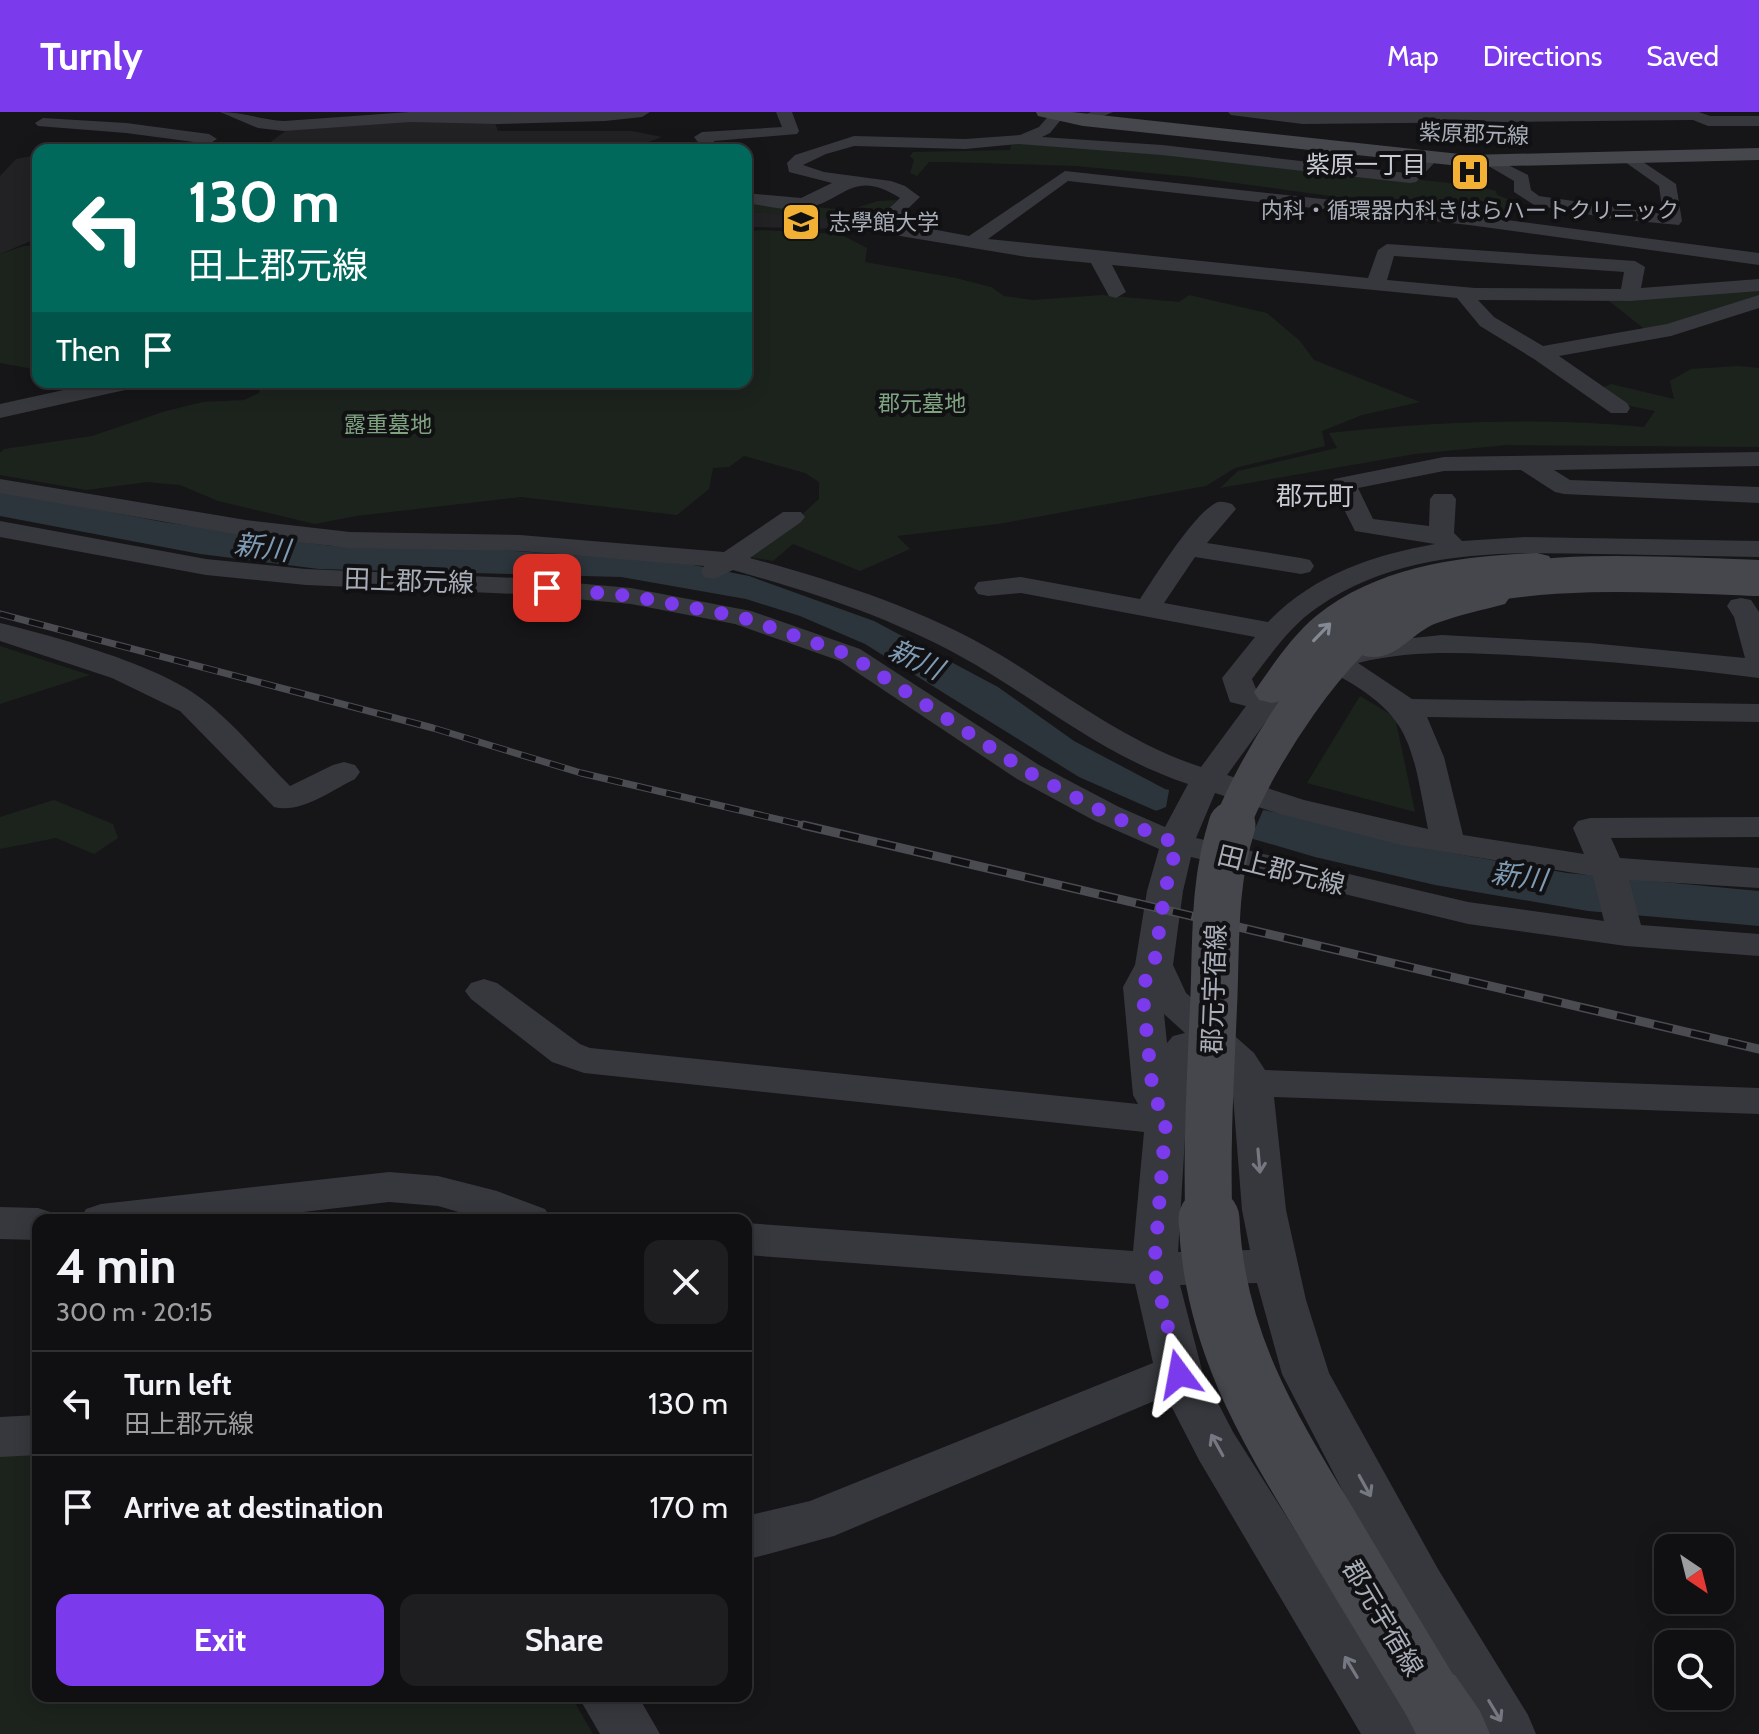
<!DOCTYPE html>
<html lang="en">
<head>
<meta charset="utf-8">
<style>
	:root { --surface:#101012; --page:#1e1e20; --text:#f1f3f6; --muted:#9c9d9f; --line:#303032; --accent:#7c3aed }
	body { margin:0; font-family:Cabin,"Noto Sans JP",sans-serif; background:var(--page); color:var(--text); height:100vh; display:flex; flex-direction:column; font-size:30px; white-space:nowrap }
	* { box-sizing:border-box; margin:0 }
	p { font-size:26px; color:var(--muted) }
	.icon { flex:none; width:44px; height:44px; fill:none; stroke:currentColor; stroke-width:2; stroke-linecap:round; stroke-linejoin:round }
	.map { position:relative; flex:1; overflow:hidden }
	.drawer { position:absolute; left:32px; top:1102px; width:720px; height:488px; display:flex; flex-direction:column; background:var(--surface); border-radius:16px; box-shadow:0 4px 20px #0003,0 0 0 2px var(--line) }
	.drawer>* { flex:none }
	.guide { position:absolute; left:32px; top:32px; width:720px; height:244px; border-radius:16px; box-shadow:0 4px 20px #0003,0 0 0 2px var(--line); background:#00695c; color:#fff; overflow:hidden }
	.needle { width:52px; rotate:145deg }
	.tools { position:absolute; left:1654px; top:1422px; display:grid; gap:16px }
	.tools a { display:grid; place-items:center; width:80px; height:80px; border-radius:16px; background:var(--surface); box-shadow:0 4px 20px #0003,0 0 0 2px var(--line); font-size:40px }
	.pin { position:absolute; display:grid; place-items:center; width:68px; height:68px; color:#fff; margin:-34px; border-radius:16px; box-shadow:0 4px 12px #0006 }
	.me { position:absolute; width:88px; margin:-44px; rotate:347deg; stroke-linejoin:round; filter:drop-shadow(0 0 6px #0008) }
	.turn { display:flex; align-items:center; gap:28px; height:168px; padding:0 24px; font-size:36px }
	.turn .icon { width:104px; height:104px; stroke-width:2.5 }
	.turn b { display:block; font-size:56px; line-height:68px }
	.then { display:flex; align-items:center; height:76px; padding:0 24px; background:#0003; gap:16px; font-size:30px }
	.round { display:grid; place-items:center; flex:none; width:84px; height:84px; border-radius:16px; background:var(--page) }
	.head { display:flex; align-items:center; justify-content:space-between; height:136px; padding:0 24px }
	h1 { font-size:48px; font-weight:700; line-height:60px }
	.button { display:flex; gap:16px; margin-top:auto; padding:16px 24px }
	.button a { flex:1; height:92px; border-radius:16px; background:var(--accent); color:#fff; font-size:32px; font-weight:700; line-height:92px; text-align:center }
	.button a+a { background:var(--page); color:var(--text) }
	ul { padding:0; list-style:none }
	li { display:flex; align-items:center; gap:24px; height:104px; padding:0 24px; border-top:2px solid var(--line) }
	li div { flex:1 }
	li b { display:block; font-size:30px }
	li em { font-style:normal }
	header { display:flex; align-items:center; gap:48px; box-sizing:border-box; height:112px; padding:0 40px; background:var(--accent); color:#fff }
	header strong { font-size:38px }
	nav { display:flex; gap:44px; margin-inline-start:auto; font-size:28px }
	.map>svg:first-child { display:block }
</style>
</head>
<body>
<header>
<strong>Turnly</strong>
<nav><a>Map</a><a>Directions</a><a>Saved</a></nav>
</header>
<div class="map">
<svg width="1759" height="1622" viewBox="0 0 1759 1622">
	<rect width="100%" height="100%" fill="#161618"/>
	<!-- built -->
	<path fill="#222225" d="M 392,9 L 495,11 L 498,19 L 632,19 L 662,25 L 627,38 L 236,38 L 245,32 L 268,32 L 288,17 Z
		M 38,43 L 38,126 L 0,142 L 0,64 L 16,47 Z
		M 746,99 L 826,107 L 861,106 L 848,117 L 746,115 Z"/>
	<!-- green -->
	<path fill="#1c231d" d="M 1022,30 L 1127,36 L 1477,74 L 1496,79 L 1497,83 L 1519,91 L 1496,108 L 1396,97 L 1388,92 L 1192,65 L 1076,54 L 949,50 L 929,50 L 917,64 L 910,61 L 914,48 L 910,44 L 913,40 L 1010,38 L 1011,33 Z
		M 897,88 C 893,92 888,98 883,100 C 852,117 781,102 746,99 L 746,89 L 849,98 L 878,89 Z
		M 761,118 L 840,122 L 867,136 L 865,150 L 956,166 L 991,175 L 1004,184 L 1033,188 L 1102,183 L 1179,190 L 1189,183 L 1267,201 L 1300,229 L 1314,248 L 1420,290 L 1362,303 L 1322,319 L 1325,334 L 1235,356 L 1206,374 L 998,412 L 897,424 L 910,437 L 860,459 L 793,432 L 773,449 L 745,444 L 787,416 L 819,387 L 819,370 L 805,361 L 744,344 L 729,355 L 713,356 L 709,377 L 677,403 L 521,385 L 356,404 L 315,412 L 218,389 L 180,373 L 147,370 L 86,378 L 0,363 L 0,341 L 4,337 L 92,324 L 166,299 L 203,290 L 244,288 L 259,281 L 262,270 L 746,270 L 746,120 Z
		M 24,134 L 38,134 L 38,258 L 0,251 L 0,142 Z
		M 1759,176 L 1759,184 L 1647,219 L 1609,189 Z
		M 1739,254 L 1759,256 L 1759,335 L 1507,333 L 1415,342 L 1220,376 L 1238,359 L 1337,336 L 1329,321 C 1433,310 1540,305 1644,315 L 1655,299 L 1606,289 L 1593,279 L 1611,272 L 1674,287 L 1670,269 L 1691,257 Z
		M 0,534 L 90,563 L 0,592 Z
		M 1360,584 L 1395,605 L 1415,700 L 1307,671 Z
		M 54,688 L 113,712 L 118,726 L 94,742 L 56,726 L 0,737 L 0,705 Z
		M 38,1335 L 38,1584 L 571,1584 L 593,1622 L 0,1622 L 0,1338 Z"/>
	<!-- water -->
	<path fill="#2c353c" d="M 0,379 L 163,410 L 331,434 L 500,438 L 683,451 L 749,464 L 874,509 L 998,575 L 1074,629 L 1165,677 L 1302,706 L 1400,732 L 1567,761 L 1759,779 L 1759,814 L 1588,799 L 1435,773 L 1315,745 L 1154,698 L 1079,665 L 865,532 L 800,504 L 746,487 L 621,465 L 319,457 L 200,442 L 0,404 Z"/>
	<!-- pier -->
	<path fill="#161618" d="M 1170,673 L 1222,687 L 1223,685 L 1265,694 L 1249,730 L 1151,701 L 1166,695 Z"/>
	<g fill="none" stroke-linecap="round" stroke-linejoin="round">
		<!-- street -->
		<path fill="#37383d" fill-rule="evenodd" d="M 220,0 C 243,0 262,8 284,9 L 410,0 L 650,0 L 642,5 L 605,9 L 498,12 L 410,10 L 284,19 L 258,16 Z
			M 776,0 L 792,0 L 799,19 L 797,22 L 714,29 L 718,38 L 704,38 L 694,25 L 702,20 L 782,15 Z
			M 1058,0 L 1064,4 L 1050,21 L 1042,25 L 1162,33 L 1406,61 L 1424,44 L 1436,44 L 1438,47 L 1416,70 L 1410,71 L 1162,43 L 1019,32 L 965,37 L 854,34 L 826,42 L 803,53 L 824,60 L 891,69 L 905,74 L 920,85 L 894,110 L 969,124 L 1065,59 L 1469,103 L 1759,141 L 1759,153 L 1469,113 L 1068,69 L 988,127 L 1368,166 L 1378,138 L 1387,132 L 1635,149 L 1645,155 L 1641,176 L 1759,167 L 1759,179 L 1630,189 L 1478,188 L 1494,205 L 1543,234 L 1667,212 L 1759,183 L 1759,196 L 1671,224 L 1559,244 L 1627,291 L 1630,296 L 1627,301 L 1611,301 L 1534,247 L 1480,214 L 1457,186 L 1112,153 L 1126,180 L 1116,186 L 1109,184 L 1091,151 L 1027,145 L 888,122 L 873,111 L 900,86 C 854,57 847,86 808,96 C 791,101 764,93 746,91 L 746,81 L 801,86 L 832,71 L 789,60 L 787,51 L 795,43 L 854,24 L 965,27 L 1020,23 L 1039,15 L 1051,1 ZM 1394,144 L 1624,160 L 1621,177 L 1475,176 L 1387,168 Z
			M 1091,0 L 1113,0 L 1083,13 L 1075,8 Z
			M 1228,0 L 1699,0 L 1710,4 L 1759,4 L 1759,14 L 1708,14 L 1693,8 L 1303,12 L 1231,3 Z
			M 43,6 L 126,11 L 209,22 L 217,27 L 209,32 L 126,21 L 38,14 L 35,11 Z
			M 1631,42 L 1676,72 L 1682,109 L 1679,113 L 1614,107 L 1534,93 L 1514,80 L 1514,69 L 1480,49 L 1482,46 L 1494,46 L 1528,63 L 1531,78 L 1539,84 L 1663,102 L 1659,74 L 1625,50 L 1625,44 Z
			M 100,270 L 126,270 L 128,273 L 125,278 L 0,306 L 0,292 Z
			M 1759,340 L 1759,354 L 1554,358 L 1570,368 L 1759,375 L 1759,391 L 1564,382 L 1555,380 L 1521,358 L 1444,359 L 1358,376 L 1373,407 L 1429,414 L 1430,387 L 1434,382 L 1452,382 L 1456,387 L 1454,421 L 1462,429 L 1525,425 L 1759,429 L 1759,445 C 1706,444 1653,443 1600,442 C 1502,440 1402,437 1318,495 C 1291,513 1272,541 1252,567 L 1257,579 C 1269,564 1295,551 1313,556 L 1318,562 L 1313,568 L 1283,586 L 1227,663 L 1304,688 L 1428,717 C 1410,625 1412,602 1324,556 L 1319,550 L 1324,544 L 1373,530 L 1442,523 L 1590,531 L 1745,546 L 1734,505 L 1727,494 L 1731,488 L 1741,486 L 1751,488 L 1759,500 L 1759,566 C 1682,556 1605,549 1528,544 C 1471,541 1414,537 1358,551 L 1412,587 L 1759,592 L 1759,610 L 1427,605 L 1444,645 L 1463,723 L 1584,742 L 1573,716 L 1578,709 L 1590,706 L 1759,705 L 1759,725 L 1611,726 L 1620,746 L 1759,756 L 1759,776 L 1629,768 L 1641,813 L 1759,822 L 1759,844 L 1626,834 L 1468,812 L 1191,745 L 1183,779 L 1173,853 L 1186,881 L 1254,941 L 1265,958 L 1759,976 L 1759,1002 L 1274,985 L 1286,1098 L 1306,1188 L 1329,1261 L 1438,1457 L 1528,1603 L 1536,1622 L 1477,1622 L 1400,1489 L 1282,1262 L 1257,1171 L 1180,1173 L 1203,1262 L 1233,1320 L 1412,1603 L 1420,1622 L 1361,1622 L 1199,1348 L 1166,1284 L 834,1424 L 746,1448 L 746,1404 L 810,1389 L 1153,1251 L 1135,1172 L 746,1143 L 746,1111 L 1133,1139 L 1144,1020 L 584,961 L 552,950 L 471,887 L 465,879 L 471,871 L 484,867 L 497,871 L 580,932 L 590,936 L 1138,992 L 1133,983 L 1123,875 L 1135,853 L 1147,779 L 1159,737 L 1095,709 L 1017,667 L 840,549 L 735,512 L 631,492 L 518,482 L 306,473 L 206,463 L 0,425 L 0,409 L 206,447 L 306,457 L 518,466 L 631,476 L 751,499 L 860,537 L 1039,653 L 1119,695 L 1165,715 L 1188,672 C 1109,646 1047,595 976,553 C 896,507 821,483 733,458 L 714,467 L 704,465 L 701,459 L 704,454 L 520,439 L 350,436 L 246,424 L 0,381 L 0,367 L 246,408 L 350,420 L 520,423 L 724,440 L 783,400 L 801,400 L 805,405 L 801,410 L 750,446 C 837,470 921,496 999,542 C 1065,582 1127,631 1201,655 L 1246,594 L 1230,590 L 1222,566 L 1255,525 L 1021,481 L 988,484 L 978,482 L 974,476 L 978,470 L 1021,465 L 1140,487 C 1156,463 1191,406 1214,392 C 1219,388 1226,390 1232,392 L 1236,397 L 1207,431 L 1301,446 L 1310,448 L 1314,454 L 1310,460 L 1301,462 L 1195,445 L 1164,491 L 1268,510 C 1313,463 1373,443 1435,432 L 1355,419 L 1331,372 L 1334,367 L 1444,345 ZM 1215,681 L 1280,702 L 1401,733 L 1593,764 L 1604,809 L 1468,790 L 1196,726 ZM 1164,902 L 1185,921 L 1173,924 L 1167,931 ZM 1197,946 L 1214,948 L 1232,971 L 1242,1098 L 1250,1138 L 1178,1140 L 1188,977 Z
			M 0,511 C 56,525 157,552 202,587 C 234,611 261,645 290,674 L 333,653 L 344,650 L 355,653 L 360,660 L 355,667 C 332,678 301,702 274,695 L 180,599 L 112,566 L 0,529 Z
			M 389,1060 L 438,1064 L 497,1079 L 545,1097 L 552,1108 L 486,1108 L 438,1094 L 389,1090 L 234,1108 L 79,1108 L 86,1097 L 101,1092 Z
			M 0,1095 L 38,1096 L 53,1101 L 58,1108 L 38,1108 L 38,1128 L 0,1127 Z
			M 38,1303 L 38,1343 L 0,1345 L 0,1305 Z
			M 578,1584 L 638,1584 L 660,1622 L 600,1622 Z"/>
		<!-- secondary -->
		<path fill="#45474d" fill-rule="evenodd" d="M 1036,0 L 1072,0 L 1469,43 L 1759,36 L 1759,48 L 1469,55 L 1083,14 L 1038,4 Z
			M 1537,441 L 1549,444 L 1553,451 L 1549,458 C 1523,464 1495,463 1469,466 C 1375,479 1339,515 1285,588 L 1272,591 L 1259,588 L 1254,580 C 1272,554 1292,524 1316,504 C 1378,454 1460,444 1537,441 Z
			M 1493,475 L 1505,478 L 1510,485 L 1505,492 C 1482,498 1459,503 1437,511 C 1410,521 1396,551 1364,544 L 1359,536 C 1386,497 1450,486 1493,475 Z
			M 1431,1554 L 1455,1563 L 1480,1599 L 1490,1622 L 1416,1622 L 1397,1585 L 1407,1563 Z"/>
		<defs>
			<path id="rail-far1" d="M 0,502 L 433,616 L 581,661 L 811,715"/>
			<path id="rail" d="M 803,713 L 1759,937"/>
		</defs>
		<!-- rail-far1 casing -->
		<use href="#rail-far1" stroke="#4a4c52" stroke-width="7"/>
		<!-- rail casing -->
		<use href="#rail" stroke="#4a4c52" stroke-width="9"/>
		<!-- rail-far1 -->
		<use href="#rail-far1" stroke="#111113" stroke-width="5" stroke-dasharray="15" stroke-linecap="butt"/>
		<!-- rail -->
		<use href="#rail" stroke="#111113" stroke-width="6" stroke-dasharray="19" stroke-linecap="butt"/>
		<!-- secondary-bridge-far2 -->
		<path stroke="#45474d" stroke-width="36" d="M 1231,715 C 1255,650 1334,525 1397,494 C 1413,486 1432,483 1450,479 C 1551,455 1656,462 1759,466"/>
		<!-- secondary-bridge-far1 -->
		<path stroke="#45474d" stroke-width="47" d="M 1209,1109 C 1206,1033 1211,958 1214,883 C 1216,825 1214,769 1232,713"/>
		<!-- secondary-bridge -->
		<path stroke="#45474d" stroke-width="61" d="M 1209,1107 C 1214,1227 1267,1313 1327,1412 C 1361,1470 1396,1527 1431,1585"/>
	</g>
	<!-- one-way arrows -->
	<defs><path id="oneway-shaft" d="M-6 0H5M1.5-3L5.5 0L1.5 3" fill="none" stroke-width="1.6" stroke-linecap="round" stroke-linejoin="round" transform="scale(2)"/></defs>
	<use stroke="#858993" href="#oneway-shaft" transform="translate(1322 520) rotate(-46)"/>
	<g stroke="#757881">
		<use href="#oneway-shaft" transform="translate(1259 1049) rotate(85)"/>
		<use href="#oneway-shaft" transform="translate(1217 1333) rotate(-119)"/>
		<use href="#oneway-shaft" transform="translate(1365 1374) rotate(61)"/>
		<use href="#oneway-shaft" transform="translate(1351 1555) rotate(-121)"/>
		<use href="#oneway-shaft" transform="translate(1495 1599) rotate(59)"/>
	</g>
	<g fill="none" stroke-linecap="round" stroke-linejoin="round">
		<!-- route -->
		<path stroke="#7c3aed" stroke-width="14" stroke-dasharray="0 25.2" d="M 547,476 L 631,484 L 741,505 L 850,543 L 1028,660 L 1107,702 L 1177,732 L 1165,779 L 1154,853 L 1142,875 L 1153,983 L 1166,1007 L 1154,1157 L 1179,1262"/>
	</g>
	<!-- icons -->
	<defs>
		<symbol id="hospital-square" viewBox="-11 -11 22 22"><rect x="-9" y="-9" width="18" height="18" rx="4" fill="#f2b134" stroke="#111113"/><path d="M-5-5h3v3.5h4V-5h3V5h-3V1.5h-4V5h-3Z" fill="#111"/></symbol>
		<symbol id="university-square" viewBox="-11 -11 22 22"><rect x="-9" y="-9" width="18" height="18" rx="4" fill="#f2b134" stroke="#111113"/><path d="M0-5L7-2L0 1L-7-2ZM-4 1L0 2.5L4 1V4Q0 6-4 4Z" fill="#111"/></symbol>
	</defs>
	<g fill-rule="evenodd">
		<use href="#hospital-square" x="1448" y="38" width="44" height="44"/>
		<use href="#university-square" x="779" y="88" width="44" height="44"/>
	</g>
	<g text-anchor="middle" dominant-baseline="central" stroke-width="8" stroke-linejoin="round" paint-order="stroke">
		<!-- far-street labels -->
		<g font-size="22" fill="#a8adb8" stroke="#111113">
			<text transform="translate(1474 22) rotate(2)">紫原郡元線</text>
		</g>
		<!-- far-poi labels -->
		<g font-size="22" fill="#a8adb8" stroke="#111113">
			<text x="1470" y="98">内科・循環器内科きはらハートクリニック</text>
			<text x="829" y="110" text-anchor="start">志學館大学</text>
		</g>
		<!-- far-park labels -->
		<g font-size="22" fill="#7fa381" stroke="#111113">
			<text x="922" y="291">郡元墓地</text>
			<text x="388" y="312">露重墓地</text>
		</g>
		<!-- far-neighbourhood labels -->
		<g font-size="24" fill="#c9ccd4" stroke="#111113">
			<text x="1366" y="52">紫原一丁目</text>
		</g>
		<!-- far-quarter labels -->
		<g font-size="26" fill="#c9ccd4" stroke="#111113">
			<text x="1315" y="384">郡元町</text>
		</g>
		<!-- street labels -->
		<g font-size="26" fill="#a8adb8" stroke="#111113">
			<text transform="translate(409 469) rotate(2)">田上郡元線</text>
			<text transform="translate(1281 758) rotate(14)">田上郡元線</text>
			<text transform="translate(1214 877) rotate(-88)">郡元宇宿線</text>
			<text transform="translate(1383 1506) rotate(59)">郡元宇宿線</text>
		</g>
		<!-- water labels -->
		<g font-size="28" font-style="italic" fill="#7f9bb3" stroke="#111113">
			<text transform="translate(262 435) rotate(7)">新川</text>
			<text transform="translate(916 547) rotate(25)">新川</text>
			<text transform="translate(1519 764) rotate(8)">新川</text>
		</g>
	</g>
</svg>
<div class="tools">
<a><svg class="needle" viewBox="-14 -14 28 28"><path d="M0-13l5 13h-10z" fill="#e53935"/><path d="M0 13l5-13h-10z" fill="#9c9d9f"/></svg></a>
<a><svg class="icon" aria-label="search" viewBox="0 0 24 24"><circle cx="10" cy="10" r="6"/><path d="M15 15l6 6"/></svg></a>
</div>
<div class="pin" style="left:547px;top:476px;background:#d93025"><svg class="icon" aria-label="arrive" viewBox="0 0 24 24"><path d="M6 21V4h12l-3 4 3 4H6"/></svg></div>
<svg class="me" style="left:1179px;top:1262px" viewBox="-20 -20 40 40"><path d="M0-17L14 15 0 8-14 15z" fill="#7c3aed" stroke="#fff" stroke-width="4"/></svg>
<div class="guide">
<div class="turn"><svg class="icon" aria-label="left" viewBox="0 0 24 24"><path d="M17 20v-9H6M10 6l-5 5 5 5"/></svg><div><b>130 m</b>田上郡元線</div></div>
<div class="then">Then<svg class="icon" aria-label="arrive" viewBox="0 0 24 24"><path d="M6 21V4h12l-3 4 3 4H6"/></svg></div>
</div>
<section class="drawer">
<div class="head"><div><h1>4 min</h1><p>300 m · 20:15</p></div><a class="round"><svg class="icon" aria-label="close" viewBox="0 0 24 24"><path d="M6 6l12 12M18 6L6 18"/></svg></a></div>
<ul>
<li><svg class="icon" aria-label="left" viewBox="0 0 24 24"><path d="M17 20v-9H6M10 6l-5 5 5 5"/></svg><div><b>Turn left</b><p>田上郡元線</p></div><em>130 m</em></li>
<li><svg class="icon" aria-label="arrive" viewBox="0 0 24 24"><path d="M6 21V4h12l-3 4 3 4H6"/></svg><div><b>Arrive at destination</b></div><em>170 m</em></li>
</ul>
<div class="button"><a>Exit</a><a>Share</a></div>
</section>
</div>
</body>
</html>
